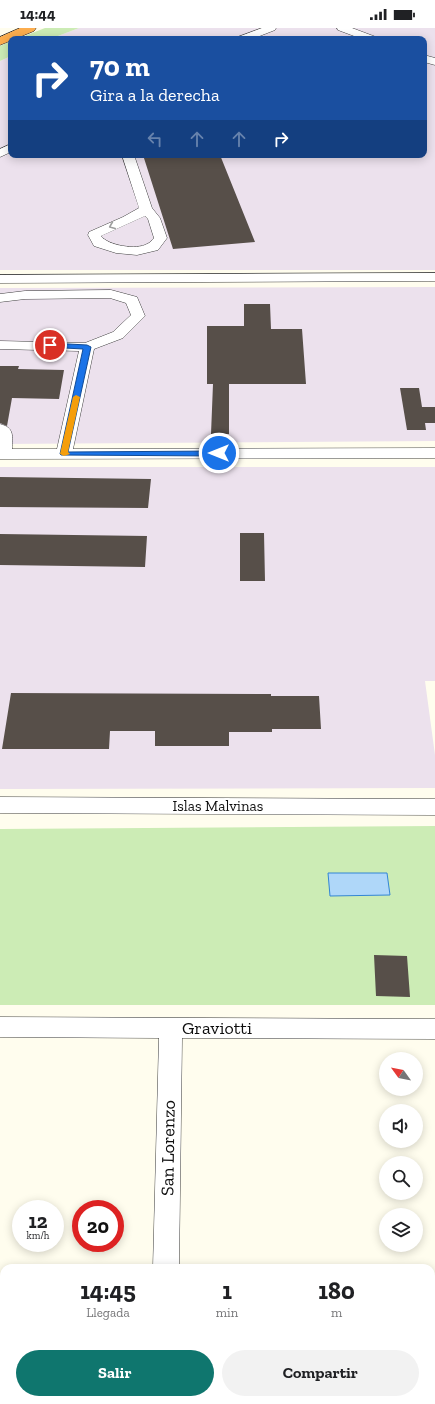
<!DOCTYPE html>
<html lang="es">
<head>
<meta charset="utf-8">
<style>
	:root { --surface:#fff; --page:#f2f2f2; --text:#202124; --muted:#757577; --accent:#0f766e }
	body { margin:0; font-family:"Zilla Slab",serif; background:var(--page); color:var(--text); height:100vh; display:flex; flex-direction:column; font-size:15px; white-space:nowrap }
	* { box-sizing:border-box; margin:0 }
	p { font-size:13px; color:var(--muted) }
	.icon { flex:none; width:22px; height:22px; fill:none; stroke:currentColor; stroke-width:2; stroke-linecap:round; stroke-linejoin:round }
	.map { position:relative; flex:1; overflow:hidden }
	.panel { position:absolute; left:0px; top:1236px; width:435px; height:140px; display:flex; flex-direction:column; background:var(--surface); border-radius:12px 12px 0 0; box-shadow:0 2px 10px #0003 }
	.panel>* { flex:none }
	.banner { position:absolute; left:8px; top:8px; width:419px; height:122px; border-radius:8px; box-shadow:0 2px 10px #0003; background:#1a4fa0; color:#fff; overflow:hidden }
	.needle { width:26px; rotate:303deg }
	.controls { position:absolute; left:379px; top:1024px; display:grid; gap:8px }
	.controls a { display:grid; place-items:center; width:44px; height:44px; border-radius:50%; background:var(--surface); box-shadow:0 2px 10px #0003; font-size:20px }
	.speed { position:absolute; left:12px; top:1172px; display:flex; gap:8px; font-size:20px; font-weight:700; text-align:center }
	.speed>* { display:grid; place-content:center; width:52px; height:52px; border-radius:50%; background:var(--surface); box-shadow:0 2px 10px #0003; line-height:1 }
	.speed small { font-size:10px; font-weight:400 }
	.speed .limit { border:6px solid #d22; background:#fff; color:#111 }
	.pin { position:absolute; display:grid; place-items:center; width:34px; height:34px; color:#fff; margin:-17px; border:2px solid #fff; border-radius:50%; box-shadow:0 1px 4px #0007 }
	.me { position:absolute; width:44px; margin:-22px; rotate:270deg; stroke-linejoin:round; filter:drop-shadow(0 0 3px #0008) }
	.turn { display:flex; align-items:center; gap:14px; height:84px; padding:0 16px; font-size:18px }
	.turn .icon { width:52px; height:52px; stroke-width:2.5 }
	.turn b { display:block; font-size:28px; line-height:34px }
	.lanes { display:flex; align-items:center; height:38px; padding:0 16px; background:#0003; justify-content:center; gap:20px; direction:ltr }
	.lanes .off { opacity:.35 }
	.eta { display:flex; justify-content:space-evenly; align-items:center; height:68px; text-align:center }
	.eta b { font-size:24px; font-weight:700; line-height:28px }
	.primary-button { display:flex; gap:8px; margin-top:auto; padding:8px 16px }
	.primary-button a { flex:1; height:46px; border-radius:24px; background:var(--accent); color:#fff; font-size:16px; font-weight:700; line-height:46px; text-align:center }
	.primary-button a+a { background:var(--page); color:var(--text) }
	.status { display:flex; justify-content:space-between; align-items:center; height:28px; padding:0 20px; background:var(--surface); direction:ltr }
	.status svg { height:11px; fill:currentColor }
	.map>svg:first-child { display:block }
</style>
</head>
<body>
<div class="status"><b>14:44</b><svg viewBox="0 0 49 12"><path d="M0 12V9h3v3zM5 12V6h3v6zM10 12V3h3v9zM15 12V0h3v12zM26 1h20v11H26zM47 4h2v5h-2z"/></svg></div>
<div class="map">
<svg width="435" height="1376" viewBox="0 0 435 1376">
	<rect width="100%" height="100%" fill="#fffdee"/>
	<!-- industrial -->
	<path fill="#ece1ed" d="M 79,0 L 435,0 L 435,242 L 0,242 L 0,33 L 11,28 L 11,127 L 424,127 L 424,11 L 50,11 Z
		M 435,259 L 435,413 L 0,416 L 0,260 Z
		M 0,439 L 435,439 L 435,653 L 425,653 L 435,727 L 435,760 L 0,761 Z"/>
	<!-- green -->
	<path fill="#ccecb5" d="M 45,0 L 79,0 L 50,11 L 17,11 Z
		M 11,13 L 11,28 L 0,33 L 0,18 Z
		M 435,798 L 435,977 L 0,977 L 0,801 Z"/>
	<!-- water -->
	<path fill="#afd7f9" stroke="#3285d5" d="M 328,845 L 387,845 L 390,867 L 330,868 Z"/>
	<!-- building -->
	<path fill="#574f49" d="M 143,127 L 220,127 L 255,214 L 173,221 Z
		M 244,276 L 270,276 L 271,301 L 302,301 L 306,356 L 229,356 L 229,406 L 211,406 L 213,356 L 207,356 L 207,298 L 244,298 Z
		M 0,338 L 19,338 L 18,341 L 64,342 L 59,371 L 12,370 L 7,398 L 0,395 Z
		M 400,360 L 419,360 L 422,379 L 435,379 L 435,395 L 425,395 L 426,402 L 407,402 Z
		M 0,449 L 151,451 L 148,480 L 0,479 Z
		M 240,505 L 264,505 L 265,553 L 240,553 Z
		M 0,506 L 147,508 L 145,539 L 0,537 Z
		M 11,665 L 271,666 L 271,668 L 319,668 L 321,701 L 272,701 L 272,704 L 229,704 L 229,718 L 155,718 L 155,703 L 110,703 L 109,721 L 2,721 Z
		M 374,927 L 407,928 L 410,969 L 376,968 Z"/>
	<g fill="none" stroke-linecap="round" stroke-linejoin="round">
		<defs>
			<path id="minor" d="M 262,0 L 276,0 L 275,2 L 252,11 L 237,11 L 238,9 Z
				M 337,0 L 352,0 L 376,9 L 377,11 L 362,11 L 338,2 Z
				M 424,27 L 435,30 L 435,37 L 424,34 Z
				M 11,116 L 11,124 L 0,129 L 0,121 Z
				M 122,127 L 134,127 L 152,180 L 160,190 L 167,210 L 158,222 L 137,227 L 116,225 L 94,218 L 88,207 L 89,204 L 123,189 L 139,180 ZM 145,188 L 148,191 L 154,210 C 152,212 150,215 147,216 C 137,222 108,218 101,208 Z
				M 435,245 L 435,253 L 0,255 L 0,247 Z
				M 111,262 L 137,269 L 145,288 L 123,310 L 94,321 L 73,421 L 435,420 L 435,430 L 0,431 L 0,396 C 15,400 12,408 12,421 L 57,421 L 79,323 L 0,321 L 0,313 L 85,315 L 113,304 L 131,287 L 126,275 L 110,270 L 25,271 L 0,274 L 0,266 L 25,263 Z
				M 0,769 L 435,771 L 435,787 L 0,785 Z
				M 0,989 L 435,991 L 435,1011 L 182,1010 L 179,1240 L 153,1240 L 159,1010 L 0,1009 Z
				M 148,1372 L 176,1372 L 176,1376 L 148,1376 Z"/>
			<path id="highway" d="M 20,0 L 36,0 L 34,3 L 0,17 L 0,9 Z"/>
		</defs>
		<!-- minor casing -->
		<use href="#minor" stroke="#404040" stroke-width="1"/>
		<!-- highway casing -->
		<use href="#highway" stroke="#1e1e1e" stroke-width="1"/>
		<!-- minor -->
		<use href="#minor" fill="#fff" fill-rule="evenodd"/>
		<!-- highway -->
		<use href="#highway" fill="#fcad4e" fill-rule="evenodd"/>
	</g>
	<!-- one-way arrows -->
	<defs><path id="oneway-chevron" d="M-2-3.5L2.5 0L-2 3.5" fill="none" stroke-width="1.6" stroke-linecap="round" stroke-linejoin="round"/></defs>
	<use stroke="#9e9e9e" href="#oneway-chevron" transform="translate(112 198) rotate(157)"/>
	<!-- route -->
	<path fill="#1a73e8" stroke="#114b97" d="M 50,315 L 87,317 L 91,319 L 68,424 L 219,423 L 223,425 L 219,428 L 61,427 L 60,426 L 83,321 L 47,319 L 46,317 Z"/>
	<!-- slow -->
	<path fill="#f59e0b" d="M 76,367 L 80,369 L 68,424 L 70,426 L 64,428 L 60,426 L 73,369 Z"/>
	<g text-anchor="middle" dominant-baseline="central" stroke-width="4" stroke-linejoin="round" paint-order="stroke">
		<!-- street labels -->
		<g font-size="15" fill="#0d0d0d" stroke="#fff">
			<text x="218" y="778">Islas Malvinas</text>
		</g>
		<!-- near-street labels -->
		<g font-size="18" fill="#0d0d0d" stroke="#fff">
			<text x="217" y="1000">Graviotti</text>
			<text transform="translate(168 1120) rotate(-89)">San Lorenzo</text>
		</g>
	</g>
</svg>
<div class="controls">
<a><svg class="needle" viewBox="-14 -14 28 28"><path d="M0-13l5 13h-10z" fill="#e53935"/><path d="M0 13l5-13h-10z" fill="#757577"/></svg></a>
<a><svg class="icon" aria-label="sound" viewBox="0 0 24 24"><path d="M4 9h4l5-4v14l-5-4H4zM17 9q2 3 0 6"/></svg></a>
<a><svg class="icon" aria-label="search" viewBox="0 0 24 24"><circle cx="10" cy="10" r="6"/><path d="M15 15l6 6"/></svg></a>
<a><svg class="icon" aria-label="layers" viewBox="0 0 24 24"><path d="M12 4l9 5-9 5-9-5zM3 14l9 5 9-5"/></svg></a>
</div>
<div class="speed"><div>12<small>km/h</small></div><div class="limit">20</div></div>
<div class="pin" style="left:50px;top:317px;background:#d93025"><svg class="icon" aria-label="arrive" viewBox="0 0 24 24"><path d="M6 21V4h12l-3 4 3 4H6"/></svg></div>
<svg class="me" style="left:219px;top:425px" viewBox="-20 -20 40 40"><circle r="17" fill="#1a73e8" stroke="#fff" stroke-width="3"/><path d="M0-11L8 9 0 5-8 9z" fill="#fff"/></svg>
<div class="banner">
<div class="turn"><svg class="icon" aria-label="right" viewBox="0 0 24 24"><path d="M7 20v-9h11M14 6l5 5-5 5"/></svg><div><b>70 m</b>Gira a la derecha</div></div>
<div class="lanes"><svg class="icon off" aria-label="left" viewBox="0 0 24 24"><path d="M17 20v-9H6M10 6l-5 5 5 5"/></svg><svg class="icon off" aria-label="ahead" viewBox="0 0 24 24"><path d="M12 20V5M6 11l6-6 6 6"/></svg><svg class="icon off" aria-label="ahead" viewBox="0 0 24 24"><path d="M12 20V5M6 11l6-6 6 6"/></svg><svg class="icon" aria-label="right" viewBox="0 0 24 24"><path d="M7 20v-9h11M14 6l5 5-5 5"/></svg></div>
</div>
<section class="panel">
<div class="eta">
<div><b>14:45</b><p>Llegada</p></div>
<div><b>1</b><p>min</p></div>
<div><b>180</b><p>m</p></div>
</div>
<div class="primary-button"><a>Salir</a><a>Compartir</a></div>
</section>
</div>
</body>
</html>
